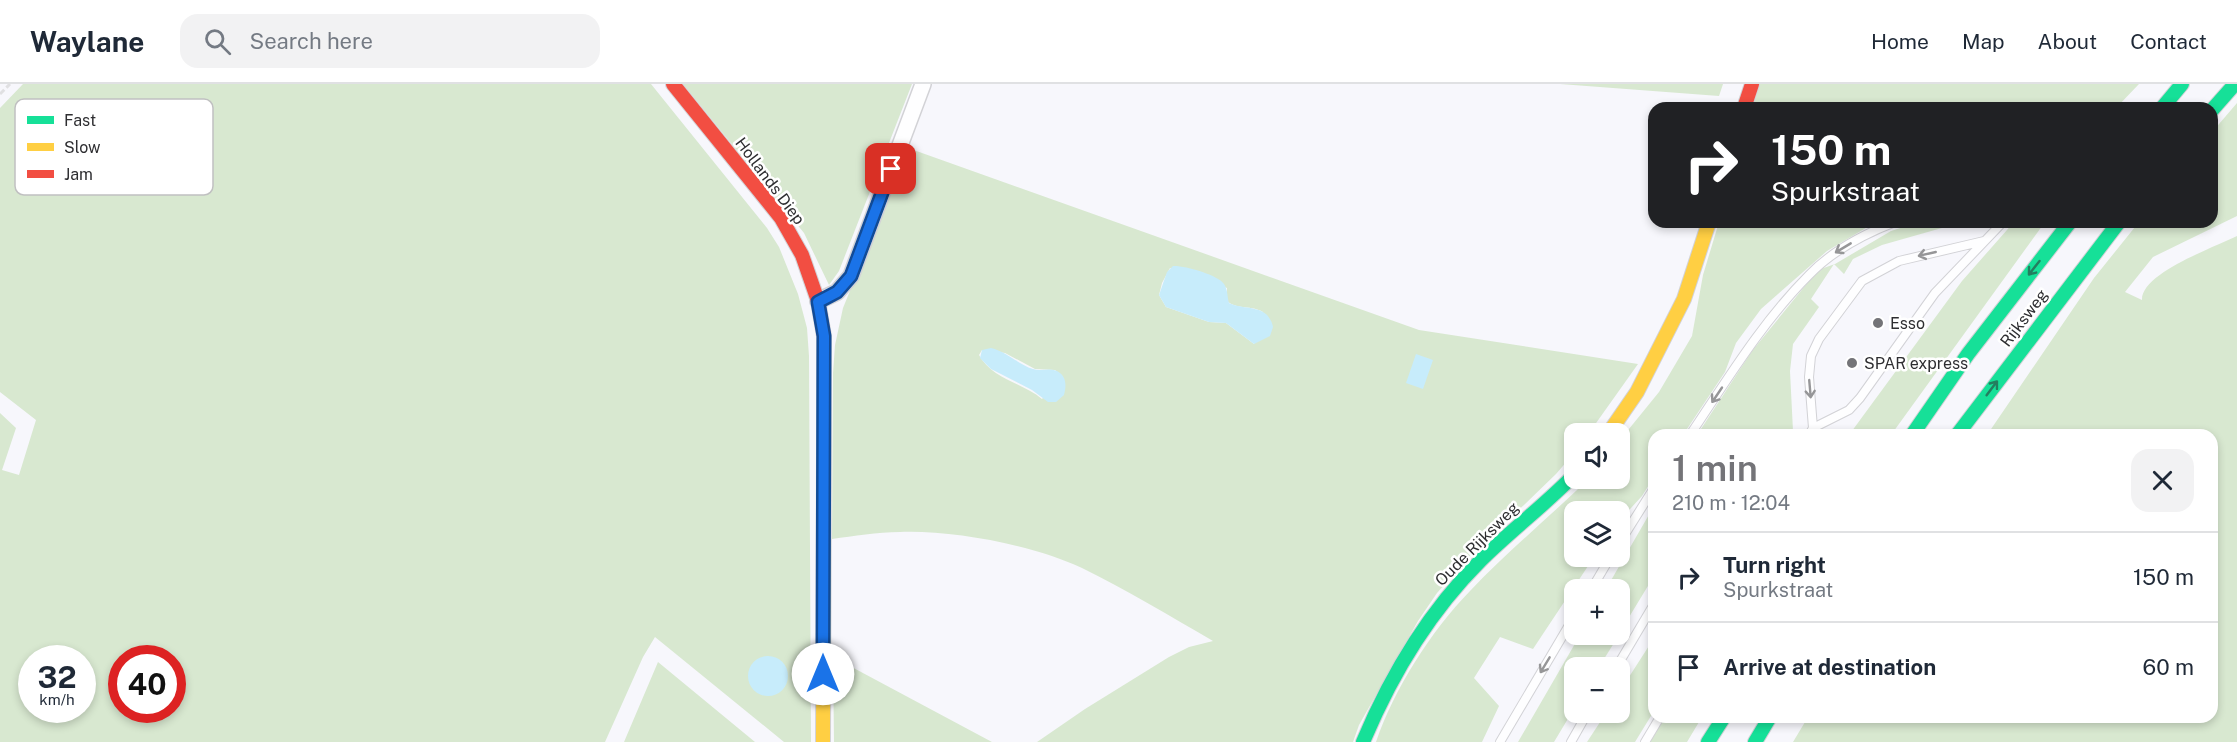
<!DOCTYPE html>
<html lang="en">
<head>
<meta charset="utf-8">
<style>
	:root { --surface:#fff; --page:#f2f2f3; --text:#1f2937; --muted:#747a83; --line:#e0e1e3; --accent:#747478 }
	body { margin:0; font-family:"Public Sans",sans-serif; background:var(--page); color:var(--text); height:100vh; display:flex; flex-direction:column; font-size:22px; white-space:nowrap }
	* { box-sizing:border-box; margin:0 }
	p { font-size:20px; color:var(--muted) }
	.icon { flex:none; width:33px; height:33px; fill:none; stroke:currentColor; stroke-width:2; stroke-linecap:round; stroke-linejoin:round }
	.map { position:relative; flex:1; overflow:hidden }
	.details { position:absolute; left:1648px; top:345px; width:570px; height:294px; display:flex; flex-direction:column; background:var(--surface); border-radius:18px; box-shadow:0 3px 9px #0003 }
	.details>* { flex:none }
	.hud { position:absolute; left:1648px; top:18px; width:570px; height:126px; border-radius:18px; box-shadow:0 3px 9px #0003; background:#202124; color:#fff; overflow:hidden }
	.tools { position:absolute; left:1564px; top:339px; display:grid; gap:12px }
	.tools a { display:grid; place-items:center; width:66px; height:66px; border-radius:12px; background:var(--surface); box-shadow:0 3px 9px #0003; font-size:30px }
	.speed { position:absolute; left:18px; top:561px; display:flex; gap:12px; font-size:30px; font-weight:700; text-align:center }
	.speed>* { display:grid; place-content:center; width:78px; height:78px; border-radius:50%; background:var(--surface); box-shadow:0 3px 9px #0003; line-height:1 }
	.speed small { font-size:15px; font-weight:400 }
	.speed .limit { border:9px solid #d22; background:#fff; color:#111 }
	.pin { position:absolute; display:grid; place-items:center; width:51px; height:51px; color:#fff; margin:-26px; border-radius:12px; box-shadow:0 3px 9px #0006 }
	.me { position:absolute; width:66px; margin:-33px; rotate:0deg; stroke-linejoin:round; filter:drop-shadow(0 0 4px #0008) }
	.turn { display:flex; align-items:center; gap:21px; height:126px; padding:0 24px; font-size:27px }
	.turn .icon { width:78px; height:78px; stroke-width:2.5 }
	.turn b { display:block; font-size:42px; line-height:51px }
	.round { display:grid; place-items:center; flex:none; width:63px; height:63px; border-radius:18px; background:var(--page) }
	.headline { display:flex; align-items:center; justify-content:space-between; height:102px; padding:0 24px }
	h1 { font-size:36px; font-weight:600; line-height:45px; color:var(--accent) }
	ul { padding:0; list-style:none }
	li { display:flex; align-items:center; gap:18px; height:90px; padding:0 24px; border-top:2px solid var(--line) }
	li div { flex:1 }
	li b { display:block; font-size:22px }
	li em { font-style:normal }
	header { display:flex; align-items:center; gap:36px; box-sizing:border-box; height:84px; padding:0 30px; background:var(--surface); border-bottom:2px solid var(--line) }
	header strong { font-size:28px }
	nav { display:flex; gap:33px; margin-inline-start:auto; font-size:21px }
	.search { width:420px; height:54px; background:var(--page); display:flex; align-items:center; gap:15px; box-sizing:border-box; padding:0 21px; border-radius:18px; color:var(--muted); font-size:22px }
	.map>svg:first-child { display:block }
</style>
</head>
<body>
<header>
<strong>Waylane</strong>
<div class="search"><svg class="icon" aria-label="search" viewBox="0 0 24 24"><circle cx="10" cy="10" r="6"/><path d="M15 15l6 6"/></svg>Search here</div>
<nav><a>Home</a><a>Map</a><a>About</a><a>Contact</a></nav>
</header>
<div class="map">
<svg width="2237" height="658" viewBox="0 0 2237 658">
	<rect width="100%" height="100%" fill="#f7f7fc"/>
	<!-- green -->
	<path fill="#d8e8d0" fill-rule="evenodd" d="M 23,0 L 651,0 L 767,144 L 779,163 L 798,210 L 807,244 L 809,272 L 811,658 L 784,658 L 655,553 L 643,573 L 605,658 L 0,658 L 0,329 L 16,344 L 2,386 L 19,391 L 36,336 L 0,308 L 0,24 ZM 32,574 L 82,574 L 82,626 L 32,626 ZM 122,574 L 172,574 L 172,626 L 122,626 Z
		M 683,0 L 912,0 L 839,187 L 829,201 L 804,149 Z
		M 1560,0 L 1723,0 L 1719,12 Z
		M 1760,0 L 2139,0 L 2116,24 L 1752,24 Z
		M 2237,19 L 2237,132 L 2153,173 L 2125,208 L 2142,216 C 2141,189 2215,163 2237,152 L 2237,658 L 1793,658 L 1808,633 L 2212,633 L 2212,351 L 1987,351 L 2094,194 L 2139,138 L 2212,138 L 2213,47 Z
		M 908,64 L 1419,246 L 1638,280 L 1589,349 L 1575,350 L 1575,368 L 1556,390 L 1524,421 L 1486,454 L 1437,509 L 1418,537 L 1359,641 L 1353,658 L 1037,658 L 1085,625 L 1169,573 L 1189,563 L 1213,557 C 1170,532 1127,506 1082,484 C 1033,461 953,446 900,448 C 877,448 854,452 832,455 L 833,289 L 835,261 L 843,224 ZM 1170,184 L 1227,204 L 1227,217 C 1237,226 1252,221 1263,228 L 1254,260 L 1226,239 L 1209,238 L 1166,223 L 1159,211 L 1162,199 ZM 982,266 L 1005,269 L 1035,285 L 1055,286 L 1063,293 L 1042,315 C 1023,299 992,295 979,271 Z
		M 1719,138 L 1876,138 L 1827,167 L 1761,225 L 1736,259 L 1725,288 L 1683,351 L 1654,351 L 1654,393 L 1642,412 L 1620,436 L 1620,428 L 1575,428 L 1575,472 L 1594,473 L 1533,565 L 1500,553 L 1474,594 L 1499,622 L 1482,658 L 1376,658 C 1394,605 1431,547 1470,507 C 1503,472 1541,440 1577,406 L 1587,395 L 1620,394 L 1620,356 L 1659,308 L 1692,252 L 1703,191 Z
		M 1919,138 L 1963,138 L 1882,161 L 1853,175 L 1844,190 L 1834,180 L 1811,215 L 1819,223 L 1793,260 L 1790,287 L 1793,347 L 1791,351 L 1697,351 L 1752,267 L 1818,186 L 1835,180 L 1891,147 Z
		M 2014,138 L 2045,138 L 1891,351 L 1849,351 L 1962,197 Z
		M 1654,422 L 1654,492 L 1620,548 L 1620,506 L 1606,505 Z
		M 1580,551 L 1619,551 L 1599,583 L 1575,584 L 1575,623 L 1554,658 L 1518,658 Z
		M 1654,554 L 1654,627 L 1635,658 L 1587,658 L 1606,629 L 1620,628 L 1620,607 Z
		M 833,573 L 992,658 L 834,658 Z
		M 658,578 L 755,658 L 624,658 Z
		M 1662,633 L 1702,633 L 1687,658 L 1648,658 Z"/>
	<!-- water -->
	<path fill="#c7ecfb" d="M 1173,182 C 1183,181 1219,191 1224,200 C 1228,206 1227,213 1229,219 C 1245,227 1268,219 1273,243 L 1270,252 L 1254,260 L 1226,239 L 1209,238 L 1166,223 L 1159,211 L 1167,188 Z
		M 991,264 C 1007,268 1018,280 1033,285 C 1042,288 1052,282 1060,289 C 1067,295 1066,303 1064,311 L 1056,318 L 1048,318 L 1032,306 L 991,285 L 980,274 L 982,266 Z
		M 1416,270 L 1433,276 L 1423,305 L 1406,299 Z
		M748 592a20 20 0 1 1 40 0a20 20 0 1 1-40 0Z"/>
	<g fill="none" stroke-linecap="round" stroke-linejoin="round">
		<defs>
			<path id="lane" d="M 1813,344 L 1809,293 L 1811,272 L 1819,255 L 1862,197 L 1899,177 L 1984,157
				M 1690,351 C 1727,296 1762,238 1809,191 C 1832,167 1864,150 1895,138
				M 1809,351 L 1813,344 L 1849,326 L 1860,314 L 1935,209 L 2003,138
				M 1620,458 L 1654,404
				M 1591,506 L 1611,472
				M 1616,584 L 1654,520
				M 1500,658 L 1575,531
				M 1571,658 L 1588,628
				M 1645,658 L 1660,633"/>
			<path id="street" d="M 818,217 L 837,208 L 851,192 L 923,0"/>
			<path id="fast" d="M 2162,24 L 2182,0
				M 2212,26 L 2235,0
				M 1912,351 L 1968,270 L 2070,138
				M 1957,351 L 2119,138
				M 1363,658 C 1391,591 1428,529 1480,477 C 1510,447 1545,421 1575,390
				M 1708,658 L 1724,633
				M 1755,658 L 1770,633"/>
			<path id="slow" d="M 1608,350 L 1637,308 L 1684,215 L 1709,138
				M 823,658 L 824,367"/>
			<path id="jam" d="M 673,0 L 781,134 L 802,171 L 818,217 L 824,252 L 824,367
				M 1744,24 L 1752,0"/>
		</defs>
		<!-- lane casing -->
		<use href="#lane" stroke="#d2d2d6" stroke-width="10"/>
		<!-- street casing -->
		<use href="#street" stroke="#d2d2d6" stroke-width="18"/>
		<!-- fast casing -->
		<use href="#fast" stroke="#d2d2d6" stroke-width="16"/>
		<!-- slow casing -->
		<use href="#slow" stroke="#d2d2d6" stroke-width="16"/>
		<!-- jam casing -->
		<use href="#jam" stroke="#d2d2d6" stroke-width="16"/>
		<!-- path -->
		<path stroke="#e0e0e2" stroke-width="3" stroke-dasharray="6 3" stroke-linecap="butt" d="M 0,10 L 10,0"/>
		<!-- lane -->
		<use href="#lane" stroke="#fefeff" stroke-width="8"/>
		<!-- street -->
		<use href="#street" stroke="#fefeff" stroke-width="15"/>
		<!-- fast -->
		<use href="#fast" stroke="#16e098" stroke-width="14"/>
		<!-- slow -->
		<use href="#slow" stroke="#ffcf43" stroke-width="14"/>
		<!-- jam -->
		<use href="#jam" stroke="#f24e42" stroke-width="14"/>
	</g>
	<!-- one-way arrows -->
	<defs><path id="oneway-shaft" d="M-6 0H5M1.5-3L5.5 0L1.5 3" fill="none" stroke-width="1.6" stroke-linecap="round" stroke-linejoin="round" transform="scale(1.5)"/></defs>
	<g stroke="#969698">
		<use href="#oneway-shaft" transform="translate(1843 164) rotate(149)"/>
		<use href="#oneway-shaft" transform="translate(1927 170) rotate(167)"/>
		<use href="#oneway-shaft" transform="translate(1810 305) rotate(85)"/>
		<use href="#oneway-shaft" transform="translate(1717 311) rotate(124)"/>
		<use href="#oneway-shaft" transform="translate(1545 581) rotate(121)"/>
	</g>
	<g stroke="#237e5f">
		<use href="#oneway-shaft" transform="translate(2034 184) rotate(128)"/>
		<use href="#oneway-shaft" transform="translate(1992 304) rotate(-53)"/>
	</g>
	<g fill="none" stroke-linecap="round" stroke-linejoin="round">
		<defs>
			<path id="route" d="M 823,590 L 824,252 L 818,218 L 837,208 L 851,192 L 891,85"/>
		</defs>
		<!-- route casing -->
		<use href="#route" stroke="#114b97" stroke-width="15"/>
		<!-- route -->
		<use href="#route" stroke="#1a73e8" stroke-width="10"/>
	</g>
	<!-- markers -->
	<g fill="#747478" stroke="#fff" stroke-width="2">
		<circle cx="1878" cy="239" r="6"/>
		<circle cx="1852" cy="279" r="6"/>
	</g>
	<g text-anchor="middle" dominant-baseline="central" stroke-width="5" stroke-linejoin="round" paint-order="stroke">
		<!-- street labels -->
		<g font-size="16" fill="#2e2e31" stroke="#fff">
			<text transform="translate(770 97) rotate(53)">Hollands Diep</text>
			<text transform="translate(2024 234) rotate(-53)">Rijksweg</text>
			<text transform="translate(1477 460) rotate(-45)">Oude Rijksweg</text>
		</g>
		<!-- poi labels -->
		<g font-size="16" fill="#2e2e31" stroke="#fff" text-anchor="start">
			<text x="1890" y="239">Esso</text>
			<text x="1864" y="279">SPAR express</text>
		</g>
	</g>
	<!-- legend -->
	<rect x="15" y="15" width="198" height="96" rx="9" fill="#fff" stroke="#c0c0c1" stroke-width="1.5"/>
	<rect x="27" y="32" width="27" height="8" fill="#16e098"/>
	<rect x="27" y="59" width="27" height="8" fill="#ffcf43"/>
	<rect x="27" y="86" width="27" height="8" fill="#f24e42"/>
	<g font-size="16" fill="#2e2e31">
		<text x="64" y="42">Fast</text>
		<text x="64" y="69">Slow</text>
		<text x="64" y="96">Jam</text>
	</g>
</svg>
<div class="tools">
<a><svg class="icon" aria-label="sound" viewBox="0 0 24 24"><path d="M4 9h4l5-4v14l-5-4H4zM17 9q2 3 0 6"/></svg></a>
<a><svg class="icon" aria-label="layers" viewBox="0 0 24 24"><path d="M12 4l9 5-9 5-9-5zM3 14l9 5 9-5"/></svg></a>
<a>+</a>
<a>−</a>
</div>
<div class="speed"><div>32<small>km/h</small></div><div class="limit">40</div></div>
<div class="pin" style="left:891px;top:85px;background:#d93025"><svg class="icon" aria-label="arrive" viewBox="0 0 24 24"><path d="M6 21V4h12l-3 4 3 4H6"/></svg></div>
<svg class="me" style="left:823px;top:590px" viewBox="-20 -20 40 40"><circle r="19" fill="#fff"/><path d="M0-13L10 11 0 6-10 11z" fill="#1a73e8"/></svg>
<div class="hud">
<div class="turn"><svg class="icon" aria-label="right" viewBox="0 0 24 24"><path d="M7 20v-9h11M14 6l5 5-5 5"/></svg><div><b>150 m</b>Spurkstraat</div></div>
</div>
<section class="details">
<div class="headline"><div><h1>1 min</h1><p>210 m · 12:04</p></div><a class="round"><svg class="icon" aria-label="close" viewBox="0 0 24 24"><path d="M6 6l12 12M18 6L6 18"/></svg></a></div>
<ul>
<li><svg class="icon" aria-label="right" viewBox="0 0 24 24"><path d="M7 20v-9h11M14 6l5 5-5 5"/></svg><div><b>Turn right</b><p>Spurkstraat</p></div><em>150 m</em></li>
<li><svg class="icon" aria-label="arrive" viewBox="0 0 24 24"><path d="M6 21V4h12l-3 4 3 4H6"/></svg><div><b>Arrive at destination</b></div><em>60 m</em></li>
</ul>
</section>
</div>
</body>
</html>
